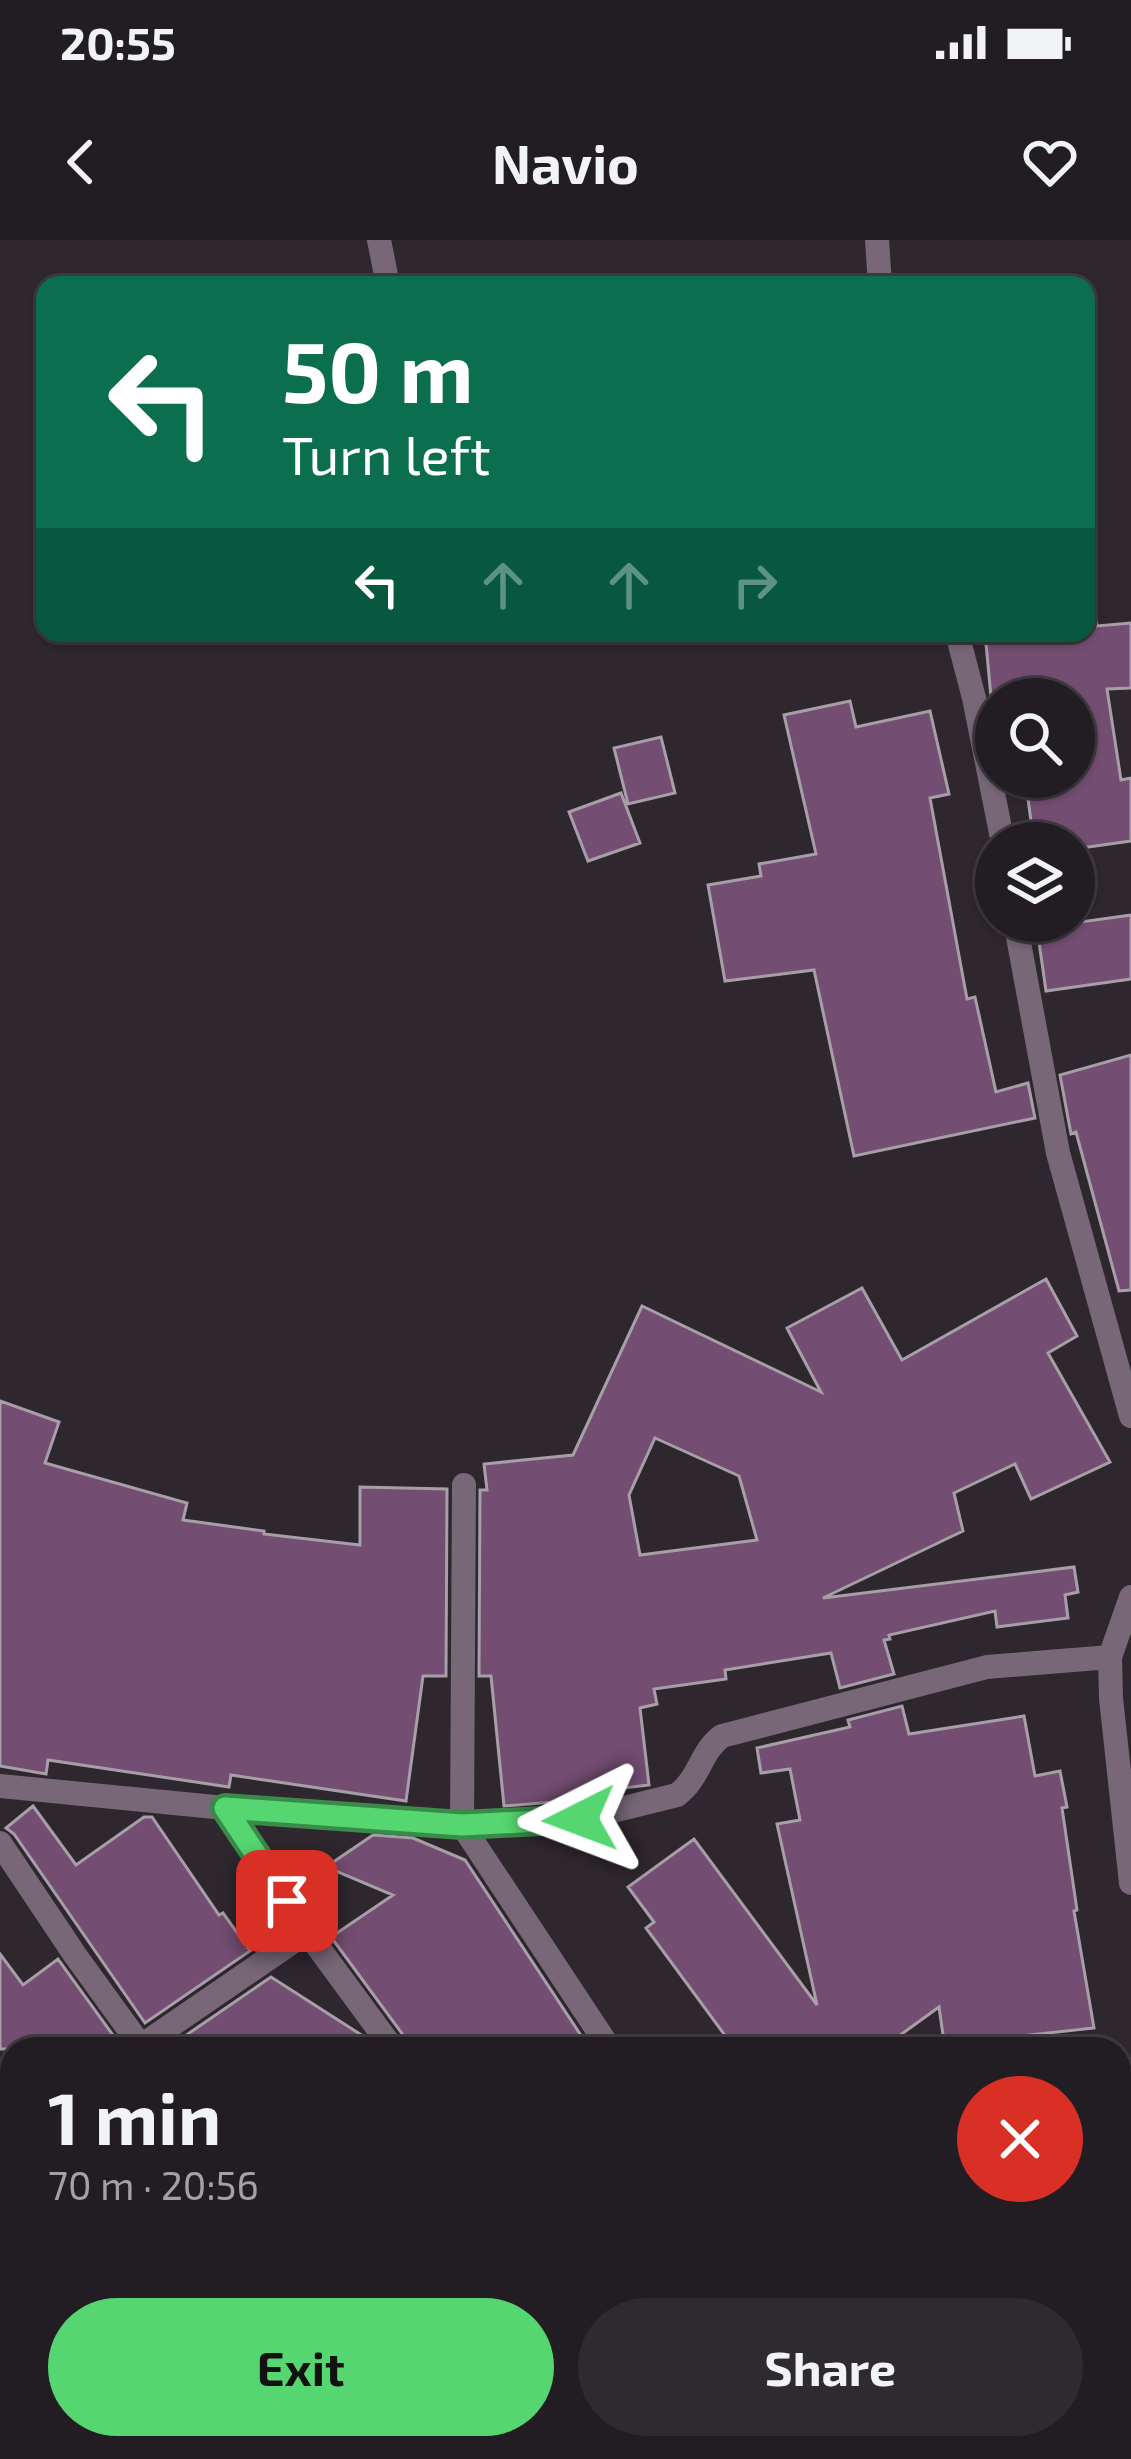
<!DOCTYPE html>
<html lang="en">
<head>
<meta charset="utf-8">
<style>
	:root { --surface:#221d22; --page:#2e2a2f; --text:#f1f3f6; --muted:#a2a2a5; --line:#3f3b40; --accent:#56d671 }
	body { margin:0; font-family:"Exo 2",sans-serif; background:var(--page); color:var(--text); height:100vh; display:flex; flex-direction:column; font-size:45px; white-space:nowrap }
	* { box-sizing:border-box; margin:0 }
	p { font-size:39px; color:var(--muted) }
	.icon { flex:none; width:66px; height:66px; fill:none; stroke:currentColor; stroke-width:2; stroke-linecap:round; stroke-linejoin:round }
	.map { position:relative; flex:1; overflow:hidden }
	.panel { position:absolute; left:0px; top:1797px; width:1131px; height:423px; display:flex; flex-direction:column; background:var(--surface); border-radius:36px 36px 0 0; box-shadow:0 3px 9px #0004,0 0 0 3px var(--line) }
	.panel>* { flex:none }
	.hud { position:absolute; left:36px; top:36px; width:1059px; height:366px; border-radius:24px; box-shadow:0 3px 9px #0004,0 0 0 3px var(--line); background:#0b6e4f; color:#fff; overflow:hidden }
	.controls { position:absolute; left:975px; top:438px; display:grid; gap:24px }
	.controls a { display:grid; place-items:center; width:120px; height:120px; border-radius:50%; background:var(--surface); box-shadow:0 3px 9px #0004,0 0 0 3px var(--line); font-size:60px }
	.pin { position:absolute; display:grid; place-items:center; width:102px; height:102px; color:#fff; margin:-51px; border-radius:24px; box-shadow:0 6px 18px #0006 }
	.me { position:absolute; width:132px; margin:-66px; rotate:267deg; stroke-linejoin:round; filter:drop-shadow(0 0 9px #0008) }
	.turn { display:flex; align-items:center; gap:42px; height:252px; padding:0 48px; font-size:54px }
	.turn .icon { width:156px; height:156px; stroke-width:2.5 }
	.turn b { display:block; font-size:84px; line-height:102px }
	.lanes { display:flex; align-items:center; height:114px; padding:0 48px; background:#0003; justify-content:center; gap:60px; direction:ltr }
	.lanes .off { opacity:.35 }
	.round { display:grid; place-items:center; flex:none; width:126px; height:126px; border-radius:63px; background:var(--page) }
	.overview { display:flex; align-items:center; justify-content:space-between; height:204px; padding:0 48px }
	h1 { font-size:72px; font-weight:700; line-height:90px }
	.cta { display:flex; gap:24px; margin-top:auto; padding:24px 48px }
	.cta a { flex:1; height:138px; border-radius:72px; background:var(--accent); color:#111; font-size:48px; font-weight:700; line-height:138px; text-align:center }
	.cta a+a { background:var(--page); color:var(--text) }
	.status { display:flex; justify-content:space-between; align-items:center; height:84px; padding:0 60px; background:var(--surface); direction:ltr }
	.status svg { height:33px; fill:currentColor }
	header { display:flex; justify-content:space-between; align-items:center; height:156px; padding:0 48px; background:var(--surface); font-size:54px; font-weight:700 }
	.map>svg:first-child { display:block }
</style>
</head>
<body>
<div class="status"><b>20:55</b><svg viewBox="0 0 49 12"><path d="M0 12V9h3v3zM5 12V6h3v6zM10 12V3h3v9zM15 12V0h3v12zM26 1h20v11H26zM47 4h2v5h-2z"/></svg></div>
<header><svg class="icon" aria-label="back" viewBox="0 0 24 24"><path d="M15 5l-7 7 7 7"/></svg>Navio<svg class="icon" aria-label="heart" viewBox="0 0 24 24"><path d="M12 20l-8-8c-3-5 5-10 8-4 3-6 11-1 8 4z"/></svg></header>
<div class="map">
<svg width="1131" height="2219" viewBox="0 0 1131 2219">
	<rect width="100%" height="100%" fill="#2e272e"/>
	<!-- building -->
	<path fill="#734d72" stroke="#a79fa7" stroke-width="3" fill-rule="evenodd" d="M 1095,371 L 1097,386 L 1131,383 L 1131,448 L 1107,449 L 1121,540 L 1131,538 L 1131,601 L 1074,609 L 1074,603 L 1034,603 L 1025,537 L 1074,537 L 1074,452 L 991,457 L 985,393 L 1086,393 L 1086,372 Z
		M 850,461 L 856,487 L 930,471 L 949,554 L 930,558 L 967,759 L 975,757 L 996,852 L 1028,843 L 1035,878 L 854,916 L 814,730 L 725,741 L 708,645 L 761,636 L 759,624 L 816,614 L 784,475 Z
		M 661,497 L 675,553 L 628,564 L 614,508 Z
		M 621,553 L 640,603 L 588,621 L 569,572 Z
		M 1131,675 L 1131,739 L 1046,751 L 1037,688 Z
		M 1131,815 L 1131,1050 L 1119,1051 L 1076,892 L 1071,894 L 1060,835 Z
		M 1046,1039 L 1077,1096 L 1048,1113 L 1110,1222 L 1031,1259 L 1015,1224 L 954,1253 L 963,1291 L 823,1358 L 1074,1327 L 1078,1352 L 1065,1355 L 1068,1378 L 997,1387 L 995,1371 L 889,1395 L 890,1399 L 884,1400 L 894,1434 L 840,1448 L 831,1413 L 725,1430 L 726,1439 L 654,1449 L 657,1464 L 640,1468 L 649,1545 L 597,1551 L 598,1558 L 590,1559 L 504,1566 L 491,1436 L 479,1436 L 480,1250 L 487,1250 L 484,1224 L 573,1215 L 642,1066 L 821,1152 L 787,1088 L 862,1048 L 902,1120 ZM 655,1198 L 739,1236 L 757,1300 L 640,1315 L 629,1255 Z
		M 0,1161 L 59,1182 L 45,1223 L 187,1263 L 183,1280 L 264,1291 L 264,1294 L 360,1305 L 360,1247 L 447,1249 L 446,1436 L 423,1436 L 406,1561 L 231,1535 L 229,1547 L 48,1520 L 46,1534 L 0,1526 Z
		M 902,1466 L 909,1494 L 1024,1476 L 1035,1536 L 1060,1531 L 1067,1567 L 1062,1568 L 1077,1670 L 1074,1671 L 1094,1788 L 1002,1798 L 1003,1809 L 945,1809 L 939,1767 L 881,1809 L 735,1809 L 646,1688 L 654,1682 L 628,1647 L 694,1599 L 817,1765 L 777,1584 L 800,1580 L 790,1529 L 761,1533 L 757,1508 L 850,1487 L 848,1480 Z
		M 33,1566 L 76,1625 L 144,1577 L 152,1577 L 219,1675 L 223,1673 L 250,1711 L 145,1783 L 14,1594 L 6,1588 Z
		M 373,1595 L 413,1598 L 465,1620 L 590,1809 L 409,1809 L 406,1799 L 331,1697 L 393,1655 L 326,1627 Z
		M 0,1714 L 23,1745 L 58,1719 L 123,1809 L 0,1809 Z
		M 271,1737 L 363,1796 L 373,1809 L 166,1809 Z"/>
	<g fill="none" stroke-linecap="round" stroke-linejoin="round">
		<!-- minor -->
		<path stroke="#786777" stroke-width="24" d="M 379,0 L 388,45
			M 877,0 L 880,45
			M 957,393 L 974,458 L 1003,603
			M 1015,681 L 1058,913 L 1131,1176
			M 464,1245 L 462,1585 L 610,1809
			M 1131,1357 L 1110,1417 L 1111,1458 L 1131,1643
			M 0,1546 L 225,1568 L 462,1585 L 580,1579 L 677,1555 C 700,1538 700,1512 722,1496 L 987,1427 L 1110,1417
			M 225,1568 L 307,1692 L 393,1809
			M 0,1603 L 75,1715 L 143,1809
			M 141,1806 L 307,1692
			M 0,1982 L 12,1993
			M 266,2208 L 291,2219
			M 797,2208 L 801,2219
			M 37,2219 L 45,2208
			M 201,2219 L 209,2208
			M 311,2219 L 323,2218 L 348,2208"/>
	</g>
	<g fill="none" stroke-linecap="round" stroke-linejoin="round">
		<defs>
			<path id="route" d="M 287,1661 L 225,1568 L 462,1585 L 580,1579"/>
		</defs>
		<!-- route casing -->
		<use href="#route" stroke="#388b49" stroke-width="30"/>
		<!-- route -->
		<use href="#route" stroke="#56d671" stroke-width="21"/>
	</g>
</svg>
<div class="controls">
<a><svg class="icon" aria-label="search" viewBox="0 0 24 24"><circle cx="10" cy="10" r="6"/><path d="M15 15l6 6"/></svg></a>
<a><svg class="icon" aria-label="layers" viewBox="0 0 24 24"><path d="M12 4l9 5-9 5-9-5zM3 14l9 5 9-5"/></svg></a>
</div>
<div class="pin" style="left:287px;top:1661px;background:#d93025"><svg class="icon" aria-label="arrive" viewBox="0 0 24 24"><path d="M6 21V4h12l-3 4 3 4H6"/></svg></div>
<svg class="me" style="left:580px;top:1579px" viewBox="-20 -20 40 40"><path d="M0-17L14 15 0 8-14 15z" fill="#56d671" stroke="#fff" stroke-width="4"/></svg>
<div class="hud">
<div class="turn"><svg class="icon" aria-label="left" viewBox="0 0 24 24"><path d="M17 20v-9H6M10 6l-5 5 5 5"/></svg><div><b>50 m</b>Turn left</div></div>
<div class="lanes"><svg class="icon" aria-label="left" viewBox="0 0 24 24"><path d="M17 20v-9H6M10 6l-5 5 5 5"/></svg><svg class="icon off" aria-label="ahead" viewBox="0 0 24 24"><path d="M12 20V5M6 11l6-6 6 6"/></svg><svg class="icon off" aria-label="ahead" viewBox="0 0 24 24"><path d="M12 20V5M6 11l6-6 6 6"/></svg><svg class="icon off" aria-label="right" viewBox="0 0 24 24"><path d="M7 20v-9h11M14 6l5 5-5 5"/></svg></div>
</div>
<section class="panel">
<div class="overview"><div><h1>1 min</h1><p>70 m · 20:56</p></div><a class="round" style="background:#d93025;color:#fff"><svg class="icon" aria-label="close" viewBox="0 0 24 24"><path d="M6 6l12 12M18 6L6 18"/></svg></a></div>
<div class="cta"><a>Exit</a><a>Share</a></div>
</section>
</div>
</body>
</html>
